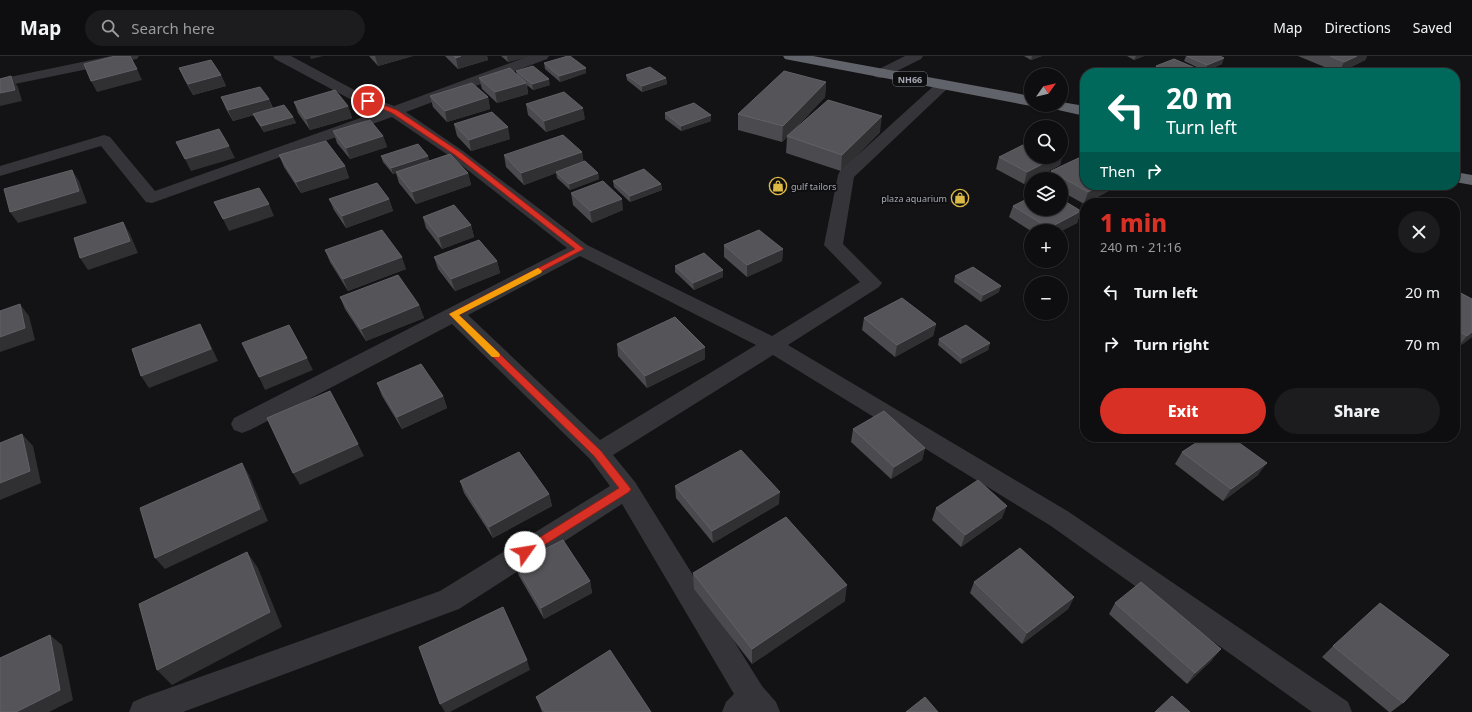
<!DOCTYPE html>
<html lang="en">
<head>
<meta charset="utf-8">
<style>
	:root { --surface:#0e0e10; --page:#1c1c1e; --text:#f1f3f6; --muted:#9b9c9f; --line:#2e2e30; --accent:#d93025 }
	body { margin:0; font-family:"Noto Sans",sans-serif; background:var(--page); color:var(--text); height:100vh; display:flex; flex-direction:column; font-size:15px; white-space:nowrap }
	* { box-sizing:border-box; margin:0 }
	p { font-size:13px; color:var(--muted) }
	.icon { flex:none; width:22px; height:22px; fill:none; stroke:currentColor; stroke-width:2; stroke-linecap:round; stroke-linejoin:round }
	.map { position:relative; flex:1; overflow:hidden }
	.panel { position:absolute; left:1080px; top:142px; width:380px; height:244px; display:flex; flex-direction:column; background:var(--surface); border-radius:16px; box-shadow:0 1px 3px #0004,0 0 0 1px var(--line) }
	.panel>* { flex:none }
	.guide { position:absolute; left:1080px; top:12px; width:380px; height:122px; border-radius:16px; box-shadow:0 1px 3px #0004,0 0 0 1px var(--line); background:#00695c; color:#fff; overflow:hidden }
	.needle { width:26px; rotate:56deg }
	.fabs { position:absolute; left:1024px; top:12px; display:grid; gap:8px }
	.fabs a { display:grid; place-items:center; width:44px; height:44px; border-radius:50%; background:var(--surface); box-shadow:0 1px 3px #0004,0 0 0 1px var(--line); font-size:20px }
	.pin { position:absolute; display:grid; place-items:center; width:34px; height:34px; color:#fff; margin:-17px; border:2px solid #fff; border-radius:50%; box-shadow:0 1px 4px #0007 }
	.me { position:absolute; width:44px; margin:-22px; rotate:58deg; stroke-linejoin:round; filter:drop-shadow(0 0 3px #0008) }
	.turn { display:flex; align-items:center; gap:14px; height:84px; padding:0 20px; font-size:18px }
	.turn .icon { width:52px; height:52px; stroke-width:2.5 }
	.turn b { display:block; font-size:28px; line-height:34px }
	.then { display:flex; align-items:center; height:38px; padding:0 20px; background:#0003; gap:8px; font-size:15px }
	.round { display:grid; place-items:center; flex:none; width:42px; height:42px; border-radius:21px; background:var(--page) }
	.summary { display:flex; align-items:center; justify-content:space-between; height:68px; padding:0 20px }
	h1 { font-size:24px; font-weight:800; line-height:30px; color:var(--accent) }
	.button { display:flex; gap:8px; margin-top:auto; padding:8px 20px }
	.button a { flex:1; height:46px; border-radius:24px; background:var(--accent); color:#fff; font-size:16px; font-weight:800; line-height:46px; text-align:center }
	.button a+a { background:var(--page); color:var(--text) }
	ul { padding:0; list-style:none }
	li { display:flex; align-items:center; gap:12px; height:52px; padding:0 20px }
	li div { flex:1 }
	li b { display:block; font-size:15px }
	li em { font-style:normal }
	header { display:flex; align-items:center; gap:24px; box-sizing:border-box; height:56px; padding:0 20px; background:var(--surface); border-bottom:1px solid var(--line) }
	header strong { font-size:19px }
	nav { display:flex; gap:22px; margin-inline-start:auto; font-size:14px }
	.search { width:280px; height:36px; background:var(--page); display:flex; align-items:center; gap:10px; box-sizing:border-box; padding:0 14px; border-radius:22px; color:var(--muted); font-size:15px }
	.map>svg:first-child { display:block }
</style>
</head>
<body>
<header>
<strong>Map</strong>
<div class="search"><svg class="icon" aria-label="search" viewBox="0 0 24 24"><circle cx="10" cy="10" r="6"/><path d="M15 15l6 6"/></svg>Search here</div>
<nav><a>Map</a><a>Directions</a><a>Saved</a></nav>
</header>
<div class="map">
<svg width="1472" height="656" viewBox="0 0 1472 656">
	<rect width="100%" height="100%" fill="#131315"/>
	<g fill="none" stroke-linecap="round" stroke-linejoin="round">
		<!-- street -->
		<path fill="#353539" fill-rule="evenodd" d="M 111,0 L 139,0 L 137,3 L 132,4 L 0,31 L 0,23 Z
			M 273,0 L 291,0 L 360,37 L 394,50 L 529,0 L 549,0 L 547,3 L 406,56 L 463,95 L 587,189 L 772,280 L 860,226 L 824,189 L 838,119 L 840,115 L 938,26 L 943,25 L 948,26 L 950,29 L 948,32 L 854,121 L 843,188 L 882,227 L 879,231 L 788,289 L 1069,456 L 1348,646 L 1352,656 L 1312,656 L 1051,470 L 773,299 L 613,399 L 635,426 L 762,630 L 776,646 L 780,656 L 722,656 L 726,646 L 734,638 L 622,448 L 459,553 L 183,656 L 129,656 L 133,646 L 144,641 L 440,535 L 610,430 L 590,403 L 452,268 L 250,374 L 242,377 L 234,374 L 231,368 L 234,362 L 567,192 L 451,101 L 392,61 L 152,147 L 146,146 L 101,90 L 0,120 L 0,110 L 104,79 L 110,81 L 155,135 L 380,55 L 350,43 L 275,3 ZM 580,200 L 756,289 L 600,384 L 468,259 Z
			M 905,0 L 923,0 L 921,3 L 885,21 L 880,22 L 875,21 L 873,18 L 875,15 Z"/>
		<!-- highway -->
		<path fill="#61636a" fill-rule="evenodd" d="M 783,0 L 813,0 L 1031,40 L 1031,49 L 1033,49 L 1031,50 L 790,4 L 785,3 Z
			M 1061,46 L 1085,50 L 1085,60 L 1049,52 L 1046,49 L 1061,49 Z
			M 1455,116 L 1472,119 L 1472,129 L 1455,126 Z"/>
	</g>
	<!-- wall -->
	<path fill="#4a4a4f" d="M 369,0 L 413,0 L 378,10 Z
		M 445,0 L 487,0 L 488,4 L 458,13 Z
		M 501,0 L 530,0 L 508,6 Z
		M 1024,0 L 1042,0 L 1031,4 Z
		M 1127,0 L 1144,0 L 1134,4 Z
		M 1186,0 L 1220,0 L 1222,8 L 1205,15 L 1184,5 Z
		M 1298,0 L 1367,0 L 1365,4 L 1339,17 Z
		M 544,7 L 586,12 L 586,17 L 560,26 L 545,13 Z
		M 1156,10 L 1200,14 L 1199,17 L 1156,17 L 1154,16 Z
		M 179,12 L 221,19 L 226,30 L 193,39 L 184,23 Z
		M 516,15 L 550,29 L 533,34 L 527,29 L 528,38 L 497,47 L 482,33 L 479,22 L 517,18 Z
		M 626,19 L 666,22 L 667,28 L 642,36 L 627,24 Z
		M 826,26 L 825,41 L 792,76 L 880,76 L 841,115 L 786,97 L 787,81 L 782,86 L 738,74 L 738,58 Z
		M 430,40 L 488,41 L 490,53 L 447,66 L 433,51 Z
		M 221,41 L 269,43 L 273,52 L 293,61 L 296,67 L 264,76 L 256,64 L 254,59 L 233,65 L 226,53 Z
		M 294,46 L 348,50 L 352,62 L 310,74 L 298,57 Z
		M 526,48 L 585,63 L 546,76 L 528,59 Z
		M 665,57 L 711,65 L 681,75 L 665,63 Z
		M 454,68 L 510,83 L 471,95 L 457,80 Z
		M 333,75 L 383,80 L 387,91 L 350,103 L 337,87 Z
		M 582,96 L 583,106 L 598,117 L 599,123 L 570,134 L 557,122 L 556,117 L 524,129 L 506,111 L 504,99 Z
		M 1063,97 L 1060,109 L 1033,123 L 1031,123 L 1031,124 L 1024,128 L 996,113 L 999,101 Z
		M 279,99 L 345,110 L 349,122 L 301,137 L 284,111 Z
		M 381,100 L 429,104 L 468,117 L 471,129 L 416,148 L 399,127 L 396,117 L 393,118 L 383,106 Z
		M 1051,115 L 1085,129 L 1120,129 L 1084,148 L 1061,135 L 1061,123 L 1049,123 Z
		M 613,125 L 661,128 L 662,134 L 630,146 L 614,131 Z
		M 571,137 L 623,154 L 592,167 L 573,149 Z
		M 329,143 L 389,143 L 393,155 L 346,172 L 334,154 Z
		M 1013,150 L 1081,155 L 1077,167 L 1061,175 L 1031,175 L 1009,161 Z
		M 423,161 L 471,169 L 474,181 L 442,193 L 426,172 Z
		M 724,189 L 783,193 L 782,205 L 747,221 L 724,201 Z
		M 325,194 L 406,213 L 348,235 L 330,206 Z
		M 434,201 L 497,205 L 500,217 L 455,235 L 438,213 Z
		M 675,210 L 723,214 L 723,221 L 694,234 L 675,216 Z
		M 955,220 L 999,236 L 981,246 L 954,226 Z
		M 1455,234 L 1472,243 L 1472,281 L 1457,292 L 1455,291 Z
		M 340,241 L 419,249 L 424,262 L 366,285 L 345,253 Z
		M 864,262 L 936,268 L 933,280 L 895,301 L 862,274 Z
		M 939,283 L 990,287 L 988,294 L 961,308 L 938,289 Z
		M 617,288 L 705,303 L 647,332 L 618,300 Z
		M 377,327 L 443,340 L 447,352 L 402,373 L 382,340 Z
		M 853,373 L 925,392 L 922,404 L 891,423 L 851,386 Z
		M 1182,396 L 1258,419 L 1223,445 L 1175,408 Z
		M 460,425 L 549,438 L 552,450 L 493,482 L 464,437 Z
		M 675,430 L 779,448 L 713,487 L 676,442 Z
		M 936,452 L 1002,462 L 961,491 L 932,464 Z
		M 515,508 L 590,525 L 592,537 L 544,563 L 519,520 Z
		M 693,517 L 845,545 L 752,608 L 694,533 Z
		M 974,526 L 1074,541 L 1068,553 L 1022,588 L 970,537 Z
		M 1115,547 L 1212,604 L 1187,628 L 1109,558 Z
		M 1333,590 L 1403,647 L 1391,656 L 1389,656 L 1322,601 Z
		M 536,641 L 651,656 L 542,656 Z"/>
	<!-- shaded-wall -->
	<path fill="#303033" d="M 310,0 L 323,0 L 311,3 Z
		M 375,0 L 413,0 L 378,10 Z
		M 461,0 L 487,0 L 488,4 L 458,13 L 456,2 Z
		M 507,0 L 530,0 L 508,6 Z
		M 1032,0 L 1042,0 L 1031,4 Z
		M 1136,0 L 1144,0 L 1134,4 Z
		M 1357,0 L 1367,0 L 1365,4 L 1339,17 L 1344,6 Z
		M 1224,2 L 1222,8 L 1205,15 L 1207,9 Z
		M 586,12 L 586,17 L 560,26 L 559,20 Z
		M 137,13 L 142,24 L 97,36 L 91,25 Z
		M 1200,14 L 1199,17 L 1194,17 Z
		M 221,19 L 226,30 L 193,39 L 188,28 Z
		M 11,20 L 18,31 L 22,45 L 0,50 L 0,37 Z
		M 666,22 L 667,28 L 642,36 L 642,30 Z
		M 549,23 L 550,29 L 533,34 L 532,28 Z
		M 826,26 L 825,41 L 782,86 L 783,70 Z
		M 526,27 L 528,38 L 497,47 L 495,36 Z
		M 488,41 L 490,53 L 447,66 L 445,55 Z
		M 269,43 L 273,54 L 253,58 L 254,59 L 233,65 L 228,54 Z
		M 348,50 L 352,62 L 310,74 L 306,63 Z
		M 583,52 L 585,63 L 546,76 L 544,65 Z
		M 711,59 L 711,65 L 681,75 L 681,70 Z
		M 882,60 L 880,76 L 841,115 L 842,99 Z
		M 293,61 L 296,67 L 264,76 L 261,70 Z
		M 508,71 L 510,83 L 471,95 L 469,84 Z
		M 383,80 L 387,91 L 350,103 L 346,92 Z
		M 229,90 L 235,102 L 191,115 L 185,103 Z
		M 582,96 L 584,107 L 556,116 L 556,117 L 524,129 L 521,117 Z
		M 1063,97 L 1060,109 L 1033,123 L 1031,123 L 1031,124 L 1024,128 L 1027,116 L 1056,101 L 1061,101 L 1061,98 Z
		M 428,100 L 430,106 L 396,116 L 396,117 L 393,118 L 391,112 Z
		M 345,110 L 349,122 L 301,137 L 296,126 Z
		M 72,114 L 79,125 L 87,147 L 18,167 L 10,156 Z
		M 468,117 L 471,129 L 416,148 L 412,136 Z
		M 598,117 L 599,123 L 570,134 L 569,128 Z
		M 661,128 L 662,134 L 630,146 L 630,140 Z
		M 1101,129 L 1120,129 L 1084,148 L 1088,136 Z
		M 389,143 L 393,155 L 346,172 L 342,160 Z
		M 622,143 L 623,154 L 592,167 L 590,155 Z
		M 269,148 L 274,160 L 229,175 L 223,163 Z
		M 1081,155 L 1077,167 L 1061,175 L 1048,175 L 1049,172 Z
		M 123,166 L 130,178 L 138,197 L 88,214 L 80,202 Z
		M 471,169 L 474,181 L 442,193 L 439,181 Z
		M 783,193 L 782,205 L 747,221 L 747,209 Z
		M 402,201 L 406,213 L 348,235 L 343,223 Z
		M 497,205 L 500,217 L 455,235 L 451,223 Z
		M 723,214 L 723,221 L 694,234 L 693,227 Z
		M 1001,230 L 999,236 L 981,246 L 983,239 Z
		M 20,248 L 29,260 L 35,284 L 0,296 L 0,281 Z
		M 419,249 L 424,262 L 366,285 L 361,273 Z
		M 200,268 L 207,281 L 218,305 L 149,332 L 141,320 Z
		M 936,268 L 933,280 L 895,301 L 897,289 Z
		M 1472,276 L 1472,281 L 1457,292 L 1467,280 Z
		M 990,287 L 988,294 L 961,308 L 962,302 Z
		M 705,291 L 705,303 L 647,332 L 645,320 Z
		M 307,302 L 313,314 L 265,334 L 259,321 Z
		M 443,340 L 447,352 L 402,373 L 397,361 Z
		M 22,378 L 33,390 L 41,427 L 0,444 L 0,427 Z
		M 358,388 L 364,400 L 300,429 L 293,417 Z
		M 925,392 L 922,404 L 891,423 L 894,411 Z
		M 242,407 L 249,419 L 268,465 L 165,513 L 155,502 Z
		M 1267,407 L 1258,419 L 1223,445 L 1231,433 Z
		M 780,436 L 779,448 L 713,487 L 712,475 Z
		M 549,438 L 552,450 L 493,482 L 489,471 Z
		M 1007,450 L 1002,462 L 961,491 L 965,479 Z
		M 247,496 L 258,512 L 282,571 L 172,629 L 157,614 Z
		M 590,525 L 592,537 L 544,563 L 541,552 Z
		M 847,529 L 845,545 L 752,608 L 752,593 Z
		M 1074,541 L 1068,553 L 1022,588 L 1027,577 Z
		M 50,579 L 62,589 L 73,644 L 49,656 L 16,656 Z
		M 1221,593 L 1212,604 L 1187,628 L 1195,617 Z
		M 527,604 L 530,614 L 450,656 L 445,656 L 440,648 Z"/>
	<!-- building -->
	<path fill="#545459" stroke="#616267" d="M 116,0 L 130,0 L 137,13 L 91,25 L 84,8 Z
		M 454,0 L 461,0 L 456,2 Z
		M 568,0 L 570,0 L 586,12 L 559,20 L 544,7 Z
		M 1187,0 L 1220,0 L 1224,2 L 1207,9 Z
		M 1330,0 L 1357,0 L 1344,6 Z
		M 1174,3 L 1200,14 L 1194,17 L 1171,17 L 1156,10 Z
		M 211,4 L 221,19 L 188,28 L 179,12 Z
		M 533,10 L 549,23 L 532,28 L 516,15 Z
		M 650,11 L 666,22 L 642,30 L 626,19 Z
		M 510,12 L 526,27 L 495,36 L 479,22 Z
		M 784,15 L 826,26 L 783,70 L 738,58 Z
		M 11,20 L 15,34 L 0,37 L 0,23 Z
		M 472,27 L 488,41 L 445,55 L 430,40 Z
		M 260,31 L 269,43 L 228,54 L 221,41 Z
		M 335,34 L 348,50 L 306,63 L 294,46 Z
		M 564,36 L 583,52 L 544,65 L 526,48 Z
		M 828,44 L 882,60 L 842,99 L 787,80 Z
		M 694,47 L 711,59 L 681,70 L 665,57 Z
		M 284,49 L 293,61 L 261,70 L 253,58 Z
		M 492,56 L 508,71 L 469,84 L 454,68 Z
		M 370,64 L 383,80 L 346,92 L 333,75 Z
		M 219,73 L 229,90 L 185,103 L 176,86 Z
		M 563,79 L 582,96 L 521,117 L 504,99 Z
		M 326,85 L 345,110 L 296,126 L 279,99 Z
		M 1031,85 L 1031,101 L 1056,101 L 1027,116 L 999,101 Z
		M 418,88 L 428,100 L 391,112 L 381,100 Z
		M 450,98 L 468,117 L 412,136 L 396,116 Z
		M 1085,99 L 1085,129 L 1101,129 L 1088,136 L 1051,115 Z
		M 585,105 L 598,117 L 569,128 L 556,116 Z
		M 644,113 L 661,128 L 630,140 L 613,125 Z
		M 72,114 L 79,135 L 10,156 L 4,133 Z
		M 603,125 L 622,143 L 590,155 L 571,137 Z
		M 377,127 L 389,143 L 342,160 L 329,143 Z
		M 259,132 L 269,148 L 223,163 L 214,146 Z
		M 1031,141 L 1031,153 L 1061,153 L 1061,143 L 1081,155 L 1049,172 L 1013,150 Z
		M 454,149 L 471,169 L 439,181 L 423,161 Z
		M 123,166 L 130,185 L 80,202 L 74,182 Z
		M 382,174 L 402,201 L 343,223 L 325,194 Z
		M 759,174 L 783,193 L 747,209 L 724,189 Z
		M 479,184 L 497,205 L 451,223 L 434,201 Z
		M 704,197 L 723,214 L 693,227 L 675,210 Z
		M 973,211 L 1001,230 L 983,239 L 955,220 Z
		M 398,219 L 419,249 L 361,273 L 340,241 Z
		M 1455,234 L 1472,243 L 1472,276 L 1467,280 L 1455,273 Z
		M 902,242 L 936,268 L 897,289 L 864,262 Z
		M 20,248 L 25,272 L 0,281 L 0,255 Z
		M 675,261 L 705,291 L 645,320 L 617,288 Z
		M 200,268 L 211,293 L 141,320 L 132,293 Z
		M 289,269 L 307,302 L 259,321 L 242,287 Z
		M 966,269 L 990,287 L 962,302 L 939,283 Z
		M 421,308 L 443,340 L 397,361 L 377,327 Z
		M 330,335 L 358,388 L 293,417 L 267,362 Z
		M 884,355 L 925,392 L 894,411 L 853,373 Z
		M 22,378 L 30,415 L 0,427 L 0,387 Z
		M 1205,381 L 1231,381 L 1267,407 L 1231,433 L 1182,396 Z
		M 741,394 L 780,436 L 712,475 L 675,430 Z
		M 519,396 L 549,438 L 489,471 L 460,425 Z
		M 242,407 L 260,453 L 155,502 L 140,452 Z
		M 978,424 L 1007,450 L 965,479 L 936,452 Z
		M 786,461 L 847,529 L 752,593 L 693,517 Z
		M 563,484 L 590,525 L 541,552 L 515,508 Z
		M 1020,492 L 1074,541 L 1027,577 L 974,526 Z
		M 247,496 L 270,556 L 157,614 L 139,548 Z
		M 1141,526 L 1221,593 L 1195,617 L 1115,547 Z
		M 1380,547 L 1449,599 L 1403,647 L 1333,590 Z
		M 503,551 L 527,604 L 440,648 L 419,591 Z
		M 50,579 L 60,634 L 16,656 L 0,656 L 0,602 Z
		M 610,594 L 651,656 L 545,656 L 536,641 Z
		M 1172,640 L 1190,656 L 1155,656 Z
		M 925,641 L 938,656 L 906,656 Z"/>
	<!-- route -->
	<path fill="#d93025" stroke="#8d1f18" d="M 366,44 L 370,44 L 397,54 L 460,96 L 584,193 L 459,259 L 601,395 L 631,433 L 629,436 L 525,501 L 521,499 L 519,496 L 521,493 L 619,432 L 594,400 L 449,258 L 575,193 L 455,99 L 392,57 L 366,46 Z"/>
	<!-- slow -->
	<path fill="#f59e0b" d="M 538,212 L 542,215 L 541,217 L 459,259 L 499,297 L 500,299 L 499,301 L 492,301 L 449,258 Z"/>
	<!-- icons -->
	<defs>
		<symbol id="shop-ring" viewBox="-11 -11 22 22"><circle r="9.5" fill="#0e0e10" stroke="#dcba44" stroke-width="1.5"/><path d="M-5-2.5h2.3a2.7 3.5 0 0 1 5.4 0H5L5.5 6h-11ZM-1.5-2.5h3a1.5 2.3 0 0 0-3 0Z" fill="#dcba44"/></symbol>
	</defs>
	<g fill-rule="evenodd">
		<use href="#shop-ring" x="768" y="120" width="20" height="20"/>
		<use href="#shop-ring" x="950" y="132" width="20" height="20"/>
	</g>
	<g text-anchor="middle" dominant-baseline="central" stroke-width="3.5" stroke-linejoin="round" paint-order="stroke">
		<!-- shield labels -->
		<rect fill="#0e0e10" stroke="#787a82" stroke-width="1" x="893" y="16" width="34" height="14" rx="3"/>
		<g font-size="9" font-weight="bold" fill="#a6a9b3">
			<text x="910" y="23">NH66</text>
		</g>
		<!-- far-poi labels -->
		<g font-size="9" fill="#a6a9b3" stroke="#0e0e10" text-anchor="start">
			<text x="791" y="130">gulf tailors</text>
			<text x="947" y="142" text-anchor="end">plaza aquarium</text>
		</g>
	</g>
</svg>
<div class="fabs">
<a><svg class="needle" viewBox="-14 -14 28 28"><path d="M0-13l5 13h-10z" fill="#e53935"/><path d="M0 13l5-13h-10z" fill="#9b9c9f"/></svg></a>
<a><svg class="icon" aria-label="search" viewBox="0 0 24 24"><circle cx="10" cy="10" r="6"/><path d="M15 15l6 6"/></svg></a>
<a><svg class="icon" aria-label="layers" viewBox="0 0 24 24"><path d="M12 4l9 5-9 5-9-5zM3 14l9 5 9-5"/></svg></a>
<a>+</a>
<a>−</a>
</div>
<div class="pin" style="left:368px;top:45px;background:#d93025"><svg class="icon" aria-label="arrive" viewBox="0 0 24 24"><path d="M6 21V4h12l-3 4 3 4H6"/></svg></div>
<svg class="me" style="left:525px;top:496px" viewBox="-20 -20 40 40"><circle r="19" fill="#fff"/><path d="M0-13L10 11 0 6-10 11z" fill="#d93025"/></svg>
<div class="guide">
<div class="turn"><svg class="icon" aria-label="left" viewBox="0 0 24 24"><path d="M17 20v-9H6M10 6l-5 5 5 5"/></svg><div><b>20 m</b>Turn left</div></div>
<div class="then">Then<svg class="icon" aria-label="right" viewBox="0 0 24 24"><path d="M7 20v-9h11M14 6l5 5-5 5"/></svg></div>
</div>
<section class="panel">
<div class="summary"><div><h1>1 min</h1><p>240 m · 21:16</p></div><a class="round"><svg class="icon" aria-label="close" viewBox="0 0 24 24"><path d="M6 6l12 12M18 6L6 18"/></svg></a></div>
<ul>
<li><svg class="icon" aria-label="left" viewBox="0 0 24 24"><path d="M17 20v-9H6M10 6l-5 5 5 5"/></svg><div><b>Turn left</b></div><em>20 m</em></li>
<li><svg class="icon" aria-label="right" viewBox="0 0 24 24"><path d="M7 20v-9h11M14 6l5 5-5 5"/></svg><div><b>Turn right</b></div><em>70 m</em></li>
</ul>
<div class="button"><a>Exit</a><a>Share</a></div>
</section>
</div>
</body>
</html>
